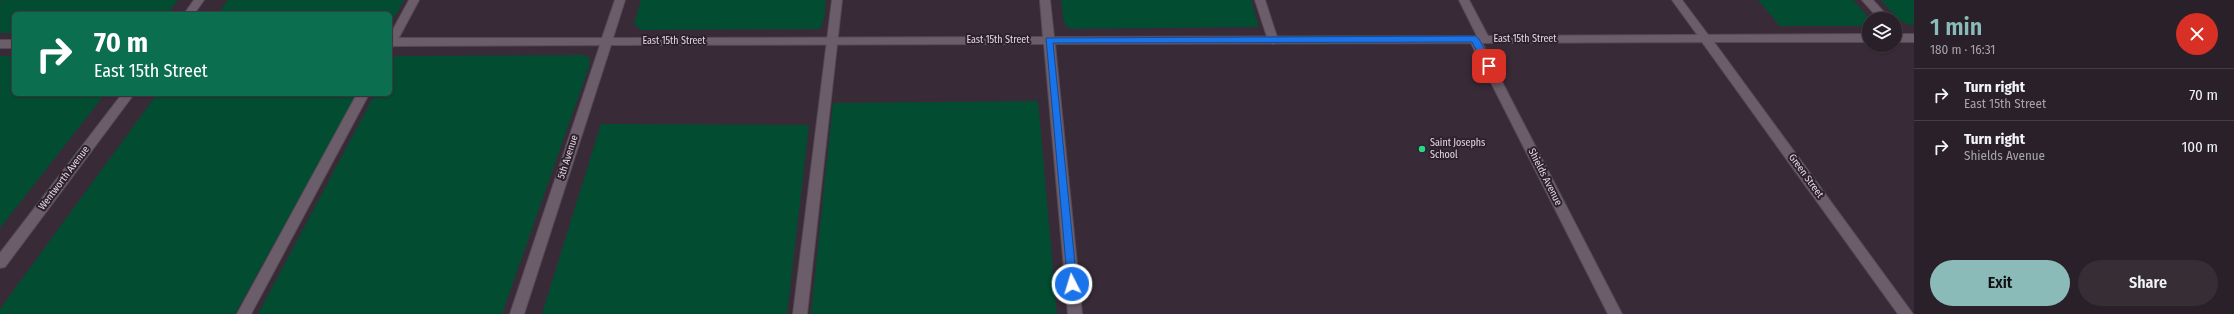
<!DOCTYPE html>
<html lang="en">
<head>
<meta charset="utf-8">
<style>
	:root { --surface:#2a2029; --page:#362d35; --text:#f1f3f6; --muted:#a5a3a8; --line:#463e46; --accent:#8bbbb9 }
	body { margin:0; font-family:"Fira Sans Condensed",sans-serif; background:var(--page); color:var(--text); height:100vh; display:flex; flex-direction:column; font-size:15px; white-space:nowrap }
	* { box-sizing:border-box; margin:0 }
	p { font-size:13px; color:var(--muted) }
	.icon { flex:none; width:22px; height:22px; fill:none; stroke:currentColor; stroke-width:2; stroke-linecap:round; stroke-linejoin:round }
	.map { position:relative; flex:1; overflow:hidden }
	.sheet { display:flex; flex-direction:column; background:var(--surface); width:320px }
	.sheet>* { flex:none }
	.top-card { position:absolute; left:12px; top:12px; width:380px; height:84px; border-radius:6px; box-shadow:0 1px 3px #0004,0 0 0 1px var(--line); background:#0b6e4f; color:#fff; overflow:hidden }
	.tools { position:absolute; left:1862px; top:12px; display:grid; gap:8px }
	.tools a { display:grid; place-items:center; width:40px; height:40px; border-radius:50%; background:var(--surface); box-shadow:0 1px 3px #0004,0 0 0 1px var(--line); font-size:20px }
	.pin { position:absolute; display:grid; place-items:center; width:34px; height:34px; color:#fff; margin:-17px; border-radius:8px; box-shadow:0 2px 6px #0006 }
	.me { position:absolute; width:44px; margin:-22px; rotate:355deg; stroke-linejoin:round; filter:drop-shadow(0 0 3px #0008) }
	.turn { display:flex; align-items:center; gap:14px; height:84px; padding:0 16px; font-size:18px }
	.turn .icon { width:52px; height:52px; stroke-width:2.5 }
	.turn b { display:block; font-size:28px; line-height:34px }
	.round { display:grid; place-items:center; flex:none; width:42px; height:42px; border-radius:21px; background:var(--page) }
	.headline { display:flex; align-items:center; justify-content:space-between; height:68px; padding:0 16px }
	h1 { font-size:24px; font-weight:600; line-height:30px; color:var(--accent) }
	.cta { display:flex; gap:8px; margin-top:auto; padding:8px 16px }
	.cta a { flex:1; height:46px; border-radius:24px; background:var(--accent); color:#111; font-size:16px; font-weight:600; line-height:46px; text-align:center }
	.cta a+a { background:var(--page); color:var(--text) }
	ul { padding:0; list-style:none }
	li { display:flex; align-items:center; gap:12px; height:52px; padding:0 16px; border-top:1px solid var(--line) }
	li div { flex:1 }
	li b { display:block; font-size:15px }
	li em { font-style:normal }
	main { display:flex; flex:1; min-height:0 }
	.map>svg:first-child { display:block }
</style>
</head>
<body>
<main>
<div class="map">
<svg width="1914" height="314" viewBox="0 0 1914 314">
	<rect width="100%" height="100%" fill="#382b37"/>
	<!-- green -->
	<path fill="#024d32" d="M 2,0 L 178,0 L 167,14 L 14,14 L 14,33 L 0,33 L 0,2 Z
		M 228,0 L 404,0 L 390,26 L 390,14 L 217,14 Z
		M 641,0 L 826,0 L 824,19 L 820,29 L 641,30 L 634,24 Z
		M 1061,0 L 1251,0 L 1259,27 L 1070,29 L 1064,24 Z
		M 1758,0 L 1853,0 L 1870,19 L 1866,26 L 1780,26 Z
		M 1881,0 L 1914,0 L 1914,25 C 1899,25 1891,10 1881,0 Z
		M 584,55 L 589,58 L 590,64 L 502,314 L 258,314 L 375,94 L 390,94 L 390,66 L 395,56 Z
		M 0,56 L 14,56 L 14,94 L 105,94 L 0,228 Z
		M 157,94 L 357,94 L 235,314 L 0,314 L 0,309 Z
		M 1038,101 L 1057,314 L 811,314 L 833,103 Z
		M 601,124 L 809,125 L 787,314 L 542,314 Z"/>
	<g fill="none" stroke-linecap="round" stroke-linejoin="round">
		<defs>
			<path id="lane" d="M 409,0 L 419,0 L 395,45 L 390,49 L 390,35 Z
				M 832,0 L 842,0 L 807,314 L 793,314 Z
				M 1255,0 L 1265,0 L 1278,40 L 1277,42 L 1273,44 L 1268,40 Z
				M 1672,0 L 1682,0 L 1709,36 L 1710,38 L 1709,40 L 1701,40 Z
				M 357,94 L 369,94 L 251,314 L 237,314 Z"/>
			<path id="street" d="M 194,0 L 204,0 L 194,14 L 184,14 Z
				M 615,0 L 625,0 L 613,38 L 1043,37 L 1040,0 L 1050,0 L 1054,37 L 1477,36 L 1459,0 L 1469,0 L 1488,36 L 1869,34 L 1869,42 L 1714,42 L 1913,314 L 1898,314 L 1702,42 L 1482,43 L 1622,314 L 1608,314 L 1471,43 L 1055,44 L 1082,314 L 1068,314 L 1044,44 L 611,45 L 524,314 L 510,314 L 600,45 L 390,46 L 390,38 L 602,38 Z
				M 1862,0 L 1873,0 L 1890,19 L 1879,19 Z
				M 1895,34 L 1914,34 L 1914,42 L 1895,42 Z
				M 0,40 L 14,40 L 14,48 L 0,48 Z
				M 122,94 L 134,94 L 5,267 L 0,268 L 0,253 Z"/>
		</defs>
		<!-- lane casing -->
		<use href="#lane" stroke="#554a54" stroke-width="2"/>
		<!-- street casing -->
		<use href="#street" stroke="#554a54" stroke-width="2"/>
		<!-- lane -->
		<use href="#lane" fill="#6c5d6b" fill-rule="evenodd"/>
		<!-- street -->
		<use href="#street" fill="#6c5d6b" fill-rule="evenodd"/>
	</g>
	<!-- route -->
	<path fill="#1a73e8" stroke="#114b97" d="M 1475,36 L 1479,39 L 1493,66 L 1492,68 L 1486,68 L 1472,42 L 1053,43 L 1077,284 L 1075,287 L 1068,287 L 1046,38 Z"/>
	<!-- markers -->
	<circle fill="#26d886" stroke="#2e212d" stroke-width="1.5" cx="1422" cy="149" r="4"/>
	<g text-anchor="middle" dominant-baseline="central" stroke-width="4" stroke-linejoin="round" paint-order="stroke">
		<!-- street labels -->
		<g font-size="10" fill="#e1d8e0" stroke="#2e212d">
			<text x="1525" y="39">East 15th Street</text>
			<text x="998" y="40">East 15th Street</text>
			<text x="674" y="41">East 15th Street</text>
			<text transform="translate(568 157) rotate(-72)">5th Avenue</text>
			<text transform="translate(1806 176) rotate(54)">Green Street</text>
			<text transform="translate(1545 177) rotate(63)">Shields Avenue</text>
			<text transform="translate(64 178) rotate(-53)">Wentworth Avenue</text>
		</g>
		<!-- poi labels -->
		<g font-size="10" fill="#e1d8e0" stroke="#2e212d" text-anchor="start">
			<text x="1430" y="143">Saint Josephs<tspan x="1430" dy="12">School</tspan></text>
		</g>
	</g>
</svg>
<div class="tools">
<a><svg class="icon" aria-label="layers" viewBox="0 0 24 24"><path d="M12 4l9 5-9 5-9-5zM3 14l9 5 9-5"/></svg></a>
</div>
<div class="pin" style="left:1489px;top:66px;background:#d93025"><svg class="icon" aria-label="arrive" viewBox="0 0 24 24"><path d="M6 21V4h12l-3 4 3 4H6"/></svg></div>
<svg class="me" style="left:1072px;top:284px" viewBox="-20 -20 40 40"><circle r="17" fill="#1a73e8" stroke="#fff" stroke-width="3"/><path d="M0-11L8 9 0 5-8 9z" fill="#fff"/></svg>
<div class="top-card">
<div class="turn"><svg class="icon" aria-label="right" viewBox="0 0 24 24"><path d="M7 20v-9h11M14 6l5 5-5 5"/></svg><div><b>70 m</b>East 15th Street</div></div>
</div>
</div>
<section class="sheet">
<div class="headline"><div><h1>1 min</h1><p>180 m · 16:31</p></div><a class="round" style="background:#d93025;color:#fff"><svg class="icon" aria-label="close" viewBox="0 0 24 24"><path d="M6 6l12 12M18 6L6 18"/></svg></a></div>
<ul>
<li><svg class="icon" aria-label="right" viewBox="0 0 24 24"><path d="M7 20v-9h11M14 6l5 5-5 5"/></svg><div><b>Turn right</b><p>East 15th Street</p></div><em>70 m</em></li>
<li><svg class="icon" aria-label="right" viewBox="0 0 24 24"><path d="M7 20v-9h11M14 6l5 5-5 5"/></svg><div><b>Turn right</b><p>Shields Avenue</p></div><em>100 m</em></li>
</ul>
<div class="cta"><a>Exit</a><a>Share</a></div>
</section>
</main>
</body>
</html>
